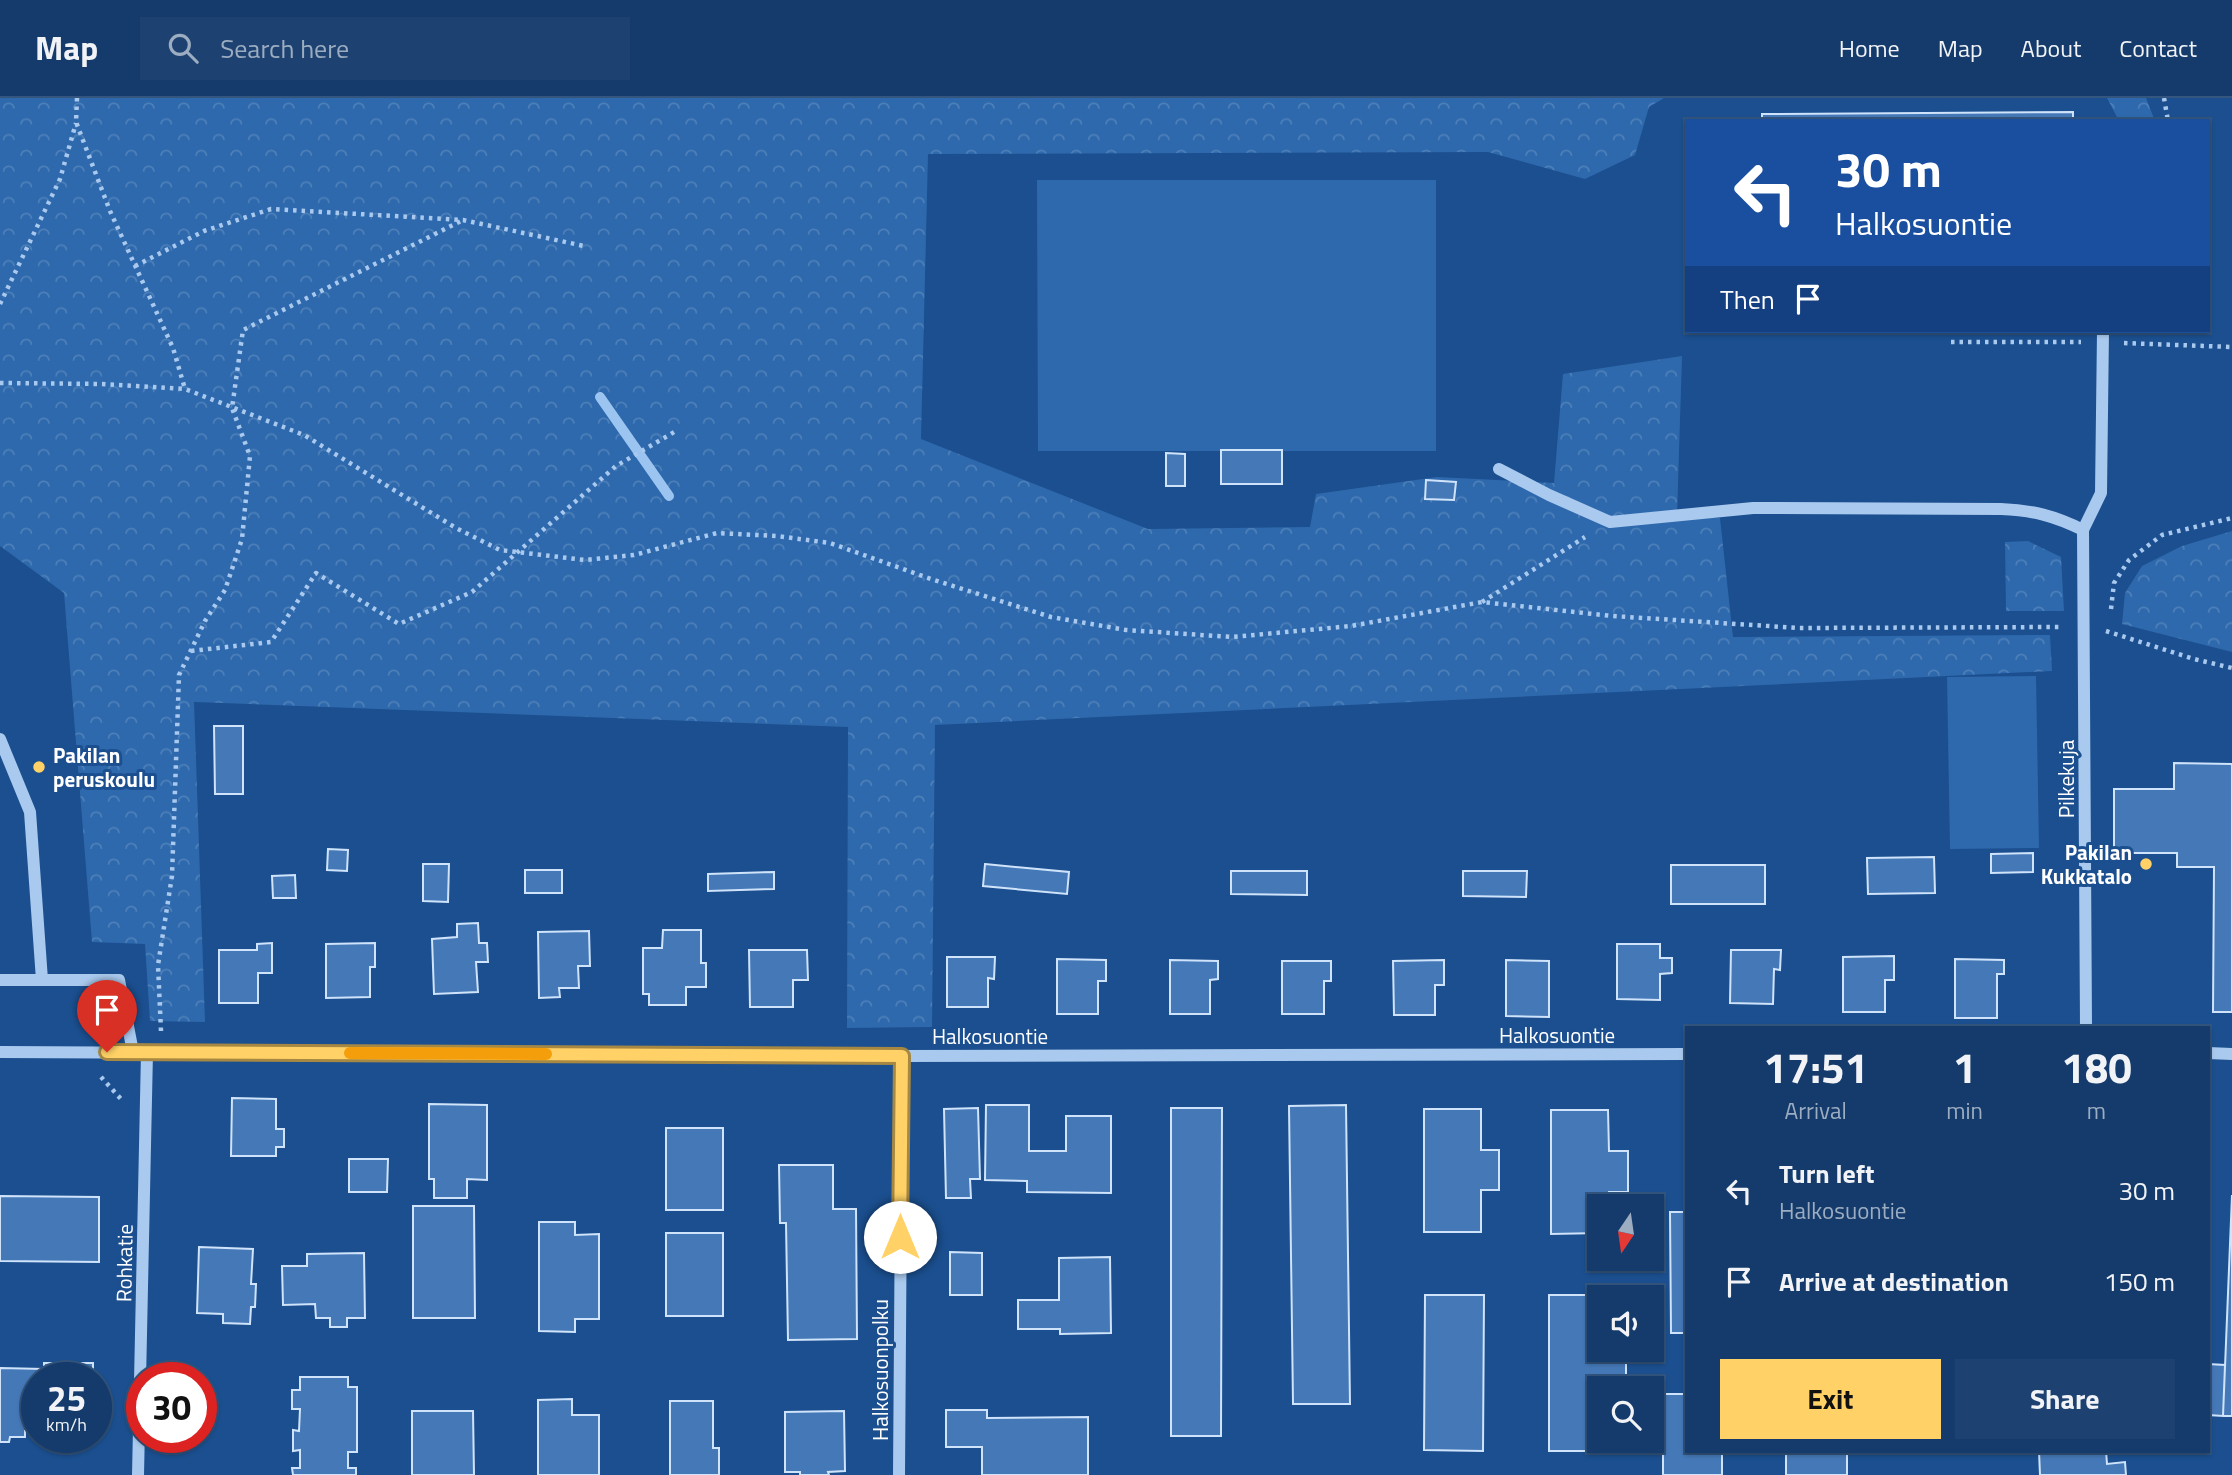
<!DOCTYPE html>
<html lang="en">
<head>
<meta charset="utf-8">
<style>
	:root { --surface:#143b6b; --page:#1d4271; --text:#f1f3f6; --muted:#9dadc1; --line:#33557e; --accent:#ffd166 }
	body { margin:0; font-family:"Titillium Web",sans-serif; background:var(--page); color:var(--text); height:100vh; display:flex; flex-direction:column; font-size:26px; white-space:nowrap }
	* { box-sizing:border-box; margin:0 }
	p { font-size:23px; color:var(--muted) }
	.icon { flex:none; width:38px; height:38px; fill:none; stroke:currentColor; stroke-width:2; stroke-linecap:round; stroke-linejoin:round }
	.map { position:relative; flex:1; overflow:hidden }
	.side { position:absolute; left:1685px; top:928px; width:525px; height:427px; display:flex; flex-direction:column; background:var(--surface); border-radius:0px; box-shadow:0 2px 5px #0004,0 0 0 2px var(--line) }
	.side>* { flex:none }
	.banner { position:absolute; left:1685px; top:21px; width:525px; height:214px; border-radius:0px; box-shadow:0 2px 5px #0004,0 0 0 2px var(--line); background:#1a4fa0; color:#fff; overflow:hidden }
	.needle { width:46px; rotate:193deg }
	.controls { position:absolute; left:1587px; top:1096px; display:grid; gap:14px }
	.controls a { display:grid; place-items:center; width:77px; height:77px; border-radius:0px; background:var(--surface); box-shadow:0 2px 5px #0004,0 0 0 2px var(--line); font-size:35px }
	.speed { position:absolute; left:21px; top:1264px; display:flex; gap:14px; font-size:35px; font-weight:700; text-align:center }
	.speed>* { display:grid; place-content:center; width:91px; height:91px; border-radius:50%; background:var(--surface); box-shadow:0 2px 5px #0004,0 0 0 2px var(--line); line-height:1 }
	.speed small { font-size:18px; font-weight:400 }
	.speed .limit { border:10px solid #d22; background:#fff; color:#111 }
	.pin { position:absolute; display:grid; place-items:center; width:60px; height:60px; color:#fff; margin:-72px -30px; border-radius:50% 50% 50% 0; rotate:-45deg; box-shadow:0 0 7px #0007 }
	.pin .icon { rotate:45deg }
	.me { position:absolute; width:77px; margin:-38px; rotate:0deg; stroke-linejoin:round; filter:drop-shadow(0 0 5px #0008) }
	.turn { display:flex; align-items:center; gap:24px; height:147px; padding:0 35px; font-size:32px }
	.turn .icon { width:91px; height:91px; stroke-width:2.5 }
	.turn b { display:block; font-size:49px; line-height:60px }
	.then { display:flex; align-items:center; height:66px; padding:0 35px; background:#0003; gap:14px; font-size:26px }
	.eta { display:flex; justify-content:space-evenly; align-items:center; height:119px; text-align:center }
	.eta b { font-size:42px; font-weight:700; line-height:49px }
	.cta { display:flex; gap:14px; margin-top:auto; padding:14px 35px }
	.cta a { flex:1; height:80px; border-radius:0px; background:var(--accent); color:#111; font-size:28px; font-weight:700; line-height:80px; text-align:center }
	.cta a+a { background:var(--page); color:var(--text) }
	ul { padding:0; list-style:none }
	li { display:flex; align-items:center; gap:21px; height:91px; padding:0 35px }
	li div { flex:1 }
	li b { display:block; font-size:26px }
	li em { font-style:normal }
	header { display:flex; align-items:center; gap:42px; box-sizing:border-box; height:98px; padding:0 35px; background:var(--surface); border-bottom:2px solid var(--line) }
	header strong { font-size:33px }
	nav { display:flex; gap:38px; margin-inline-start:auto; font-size:24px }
	.search { width:490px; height:63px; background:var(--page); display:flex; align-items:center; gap:18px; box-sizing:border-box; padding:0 24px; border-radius:0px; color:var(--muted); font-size:26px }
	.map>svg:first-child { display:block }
</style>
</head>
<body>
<header>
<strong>Map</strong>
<div class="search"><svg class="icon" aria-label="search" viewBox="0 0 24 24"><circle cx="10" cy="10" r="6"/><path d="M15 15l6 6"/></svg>Search here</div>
<nav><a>Home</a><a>Map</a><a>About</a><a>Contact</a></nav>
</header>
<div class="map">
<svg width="2232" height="1377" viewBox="0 0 2232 1377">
	<defs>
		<pattern id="forest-crowns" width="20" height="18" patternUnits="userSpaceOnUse" patternTransform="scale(1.75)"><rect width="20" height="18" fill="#2e69ad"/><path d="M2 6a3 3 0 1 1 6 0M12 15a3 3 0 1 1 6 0" fill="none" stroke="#4d80b9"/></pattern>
	</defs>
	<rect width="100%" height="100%" fill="#1b4f8f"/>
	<!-- forest -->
	<path fill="url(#forest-crowns)" d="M 0,0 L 1664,0 L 1649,9 L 1635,57 L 1585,81 L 1488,54 L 928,56 L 921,341 L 1148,431 L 1310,429 L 1316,396 L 1437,379 L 1554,385 L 1563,276 L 1682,258 L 1677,418 L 1720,420 L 1733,539 L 2050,537 L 2052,573 L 935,627 L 932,929 L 847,930 L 848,629 L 194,604 L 205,924 L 150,923 L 145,846 L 92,844 L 64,495 L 0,448 Z
		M 2107,0 L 2146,0 L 2155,23 L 2119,23 Z
		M 2232,433 L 2232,554 L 2122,526 L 2125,495 L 2142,468 L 2182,448 Z
		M 2028,443 L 2061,459 L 2064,513 L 2006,513 L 2005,444 Z"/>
	<!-- green -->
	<path fill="#2e69ad" d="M 1037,82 L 1436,82 L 1436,353 L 1038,353 Z
		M 2036,578 L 2039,750 L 1950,751 L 1947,579 Z"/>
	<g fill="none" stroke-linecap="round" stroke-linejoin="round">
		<!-- stream -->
		<path stroke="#9cc4f0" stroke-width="10" d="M 600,299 L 669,398"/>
	</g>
	<!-- building -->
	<path fill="#4478b7" stroke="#cfe3fa" stroke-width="2" d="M 2073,14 L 2073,23 L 1762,23 L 1762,16 Z
		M 1221,352 L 1282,352 L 1282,386 L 1221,386 Z
		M 1166,355 L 1185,356 L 1185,388 L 1166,388 Z
		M 1426,382 L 1456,384 L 1454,402 L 1425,401 Z
		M 214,628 L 243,628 L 243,696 L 215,696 Z
		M 2174,665 L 2232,666 L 2232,914 L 2213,914 L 2214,769 L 2177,769 L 2177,755 L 2114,755 L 2114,691 L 2174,691 Z
		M 328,751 L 348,752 L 347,773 L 327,772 Z
		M 2033,755 L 2033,774 L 1991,775 L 1991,756 Z
		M 1934,759 L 1935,795 L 1868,796 L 1867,760 Z
		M 423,766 L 449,766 L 448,804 L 423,803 Z
		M 985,766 L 1069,774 L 1067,796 L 983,788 Z
		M 1671,767 L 1765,767 L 1765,806 L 1671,806 Z
		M 525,772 L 562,772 L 562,795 L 525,795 Z
		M 1231,773 L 1307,773 L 1307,797 L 1231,796 Z
		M 1463,773 L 1527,773 L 1526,799 L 1463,798 Z
		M 774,774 L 774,791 L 708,793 L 708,776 Z
		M 295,777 L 296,800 L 273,800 L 272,778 Z
		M 478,825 L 479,845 L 487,845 L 488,864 L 476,864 L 478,894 L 434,896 L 432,841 L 457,839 L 457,826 Z
		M 663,832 L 701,832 L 701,865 L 706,865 L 706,889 L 686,889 L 686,907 L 649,907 L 649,896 L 643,896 L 643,850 L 662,850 Z
		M 589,833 L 590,868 L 578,868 L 579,890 L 559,890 L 560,899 L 539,900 L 538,834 Z
		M 272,845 L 272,875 L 258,875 L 258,905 L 219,905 L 219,852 L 257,852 L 257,846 Z
		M 375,845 L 375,869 L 370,869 L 370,899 L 326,900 L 326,846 Z
		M 1617,846 L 1660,846 L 1660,860 L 1672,860 L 1672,875 L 1660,876 L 1660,902 L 1617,901 Z
		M 749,852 L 807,852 L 808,882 L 793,882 L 793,909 L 750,909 Z
		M 1731,852 L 1781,852 L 1780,872 L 1774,871 L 1773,906 L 1730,905 Z
		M 1894,858 L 1894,882 L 1885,882 L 1885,914 L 1843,914 L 1843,859 Z
		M 947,859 L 995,859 L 994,881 L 988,880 L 988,909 L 947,909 Z
		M 1057,861 L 1106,862 L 1106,883 L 1098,883 L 1098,916 L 1057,916 Z
		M 1955,861 L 2004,862 L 2004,876 L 1997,876 L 1997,920 L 1955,920 Z
		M 1170,862 L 1218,863 L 1218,881 L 1210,882 L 1210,916 L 1170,916 Z
		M 1444,862 L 1444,887 L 1435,887 L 1435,917 L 1394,917 L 1393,863 Z
		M 1506,862 L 1549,863 L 1549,919 L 1506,918 Z
		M 1282,863 L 1331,863 L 1331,883 L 1324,883 L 1324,916 L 1282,916 Z
		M 232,1000 L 276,1001 L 276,1031 L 284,1031 L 284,1049 L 276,1049 L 276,1058 L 231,1058 Z
		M 429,1006 L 487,1007 L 487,1082 L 467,1081 L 467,1100 L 434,1100 L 434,1081 L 429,1081 Z
		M 986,1007 L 1029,1007 L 1029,1053 L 1066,1053 L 1066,1018 L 1111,1018 L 1111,1095 L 1027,1094 L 1027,1083 L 985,1082 Z
		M 1346,1007 L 1350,1306 L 1293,1306 L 1289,1008 Z
		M 978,1010 L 980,1081 L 970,1081 L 971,1100 L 946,1100 L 944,1011 Z
		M 1171,1010 L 1222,1010 L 1221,1338 L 1171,1338 Z
		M 1424,1011 L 1481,1011 L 1481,1052 L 1499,1052 L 1499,1092 L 1481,1092 L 1481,1134 L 1424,1134 Z
		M 1551,1012 L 1608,1012 L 1609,1053 L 1628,1053 L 1628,1094 L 1609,1094 L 1609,1108 L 1600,1108 L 1600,1135 L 1551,1136 Z
		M 666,1030 L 723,1030 L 723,1112 L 666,1112 Z
		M 349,1061 L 388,1061 L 387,1094 L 349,1094 Z
		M 779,1067 L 833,1067 L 833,1111 L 856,1111 L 857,1241 L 788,1242 L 786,1125 L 780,1125 Z
		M 2232,1097 L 2232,1318 L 2223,1318 Z
		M 0,1098 L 99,1099 L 99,1164 L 0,1163 Z
		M 413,1108 L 474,1108 L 475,1220 L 413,1220 Z
		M 1670,1114 L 1687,1114 L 1687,1235 L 1671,1235 Z
		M 539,1124 L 575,1124 L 575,1137 L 599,1136 L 599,1221 L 575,1221 L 575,1234 L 539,1233 Z
		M 666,1135 L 723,1135 L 723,1218 L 666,1218 Z
		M 199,1149 L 253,1151 L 251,1186 L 256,1186 L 255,1209 L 251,1209 L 250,1226 L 223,1225 L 223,1216 L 197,1215 Z
		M 950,1154 L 982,1155 L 982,1197 L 950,1197 Z
		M 364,1155 L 365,1220 L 347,1220 L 347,1229 L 330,1229 L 330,1220 L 316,1220 L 315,1206 L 283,1207 L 282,1168 L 307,1168 L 307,1156 Z
		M 1110,1159 L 1111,1235 L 1060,1236 L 1060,1231 L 1018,1231 L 1018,1202 L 1059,1202 L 1059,1160 Z
		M 1425,1197 L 1484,1197 L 1483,1353 L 1424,1352 Z
		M 1549,1197 L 1608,1197 L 1600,1199 L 1600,1251 L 1626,1251 L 1626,1290 L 1600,1290 L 1600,1342 L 1608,1342 L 1608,1353 L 1549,1353 Z
		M 44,1265 L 93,1265 L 93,1279 L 37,1279 L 37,1339 L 55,1339 L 32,1339 L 32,1333 L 25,1333 L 25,1339 L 10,1339 L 9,1344 L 0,1344 L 0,1270 L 44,1271 Z
		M 2208,1266 L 2225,1267 L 2223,1318 L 2208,1317 Z
		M 300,1279 L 348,1279 L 348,1289 L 357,1289 L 357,1354 L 348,1354 L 348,1370 L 356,1370 L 356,1377 L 293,1377 L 292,1370 L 300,1370 L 300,1352 L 293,1353 L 293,1332 L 299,1333 L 300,1311 L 292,1311 L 292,1292 L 300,1292 Z
		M 1663,1296 L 1687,1296 L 1687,1353 L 1722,1353 L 1722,1377 L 1663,1377 Z
		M 572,1301 L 572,1317 L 599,1317 L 599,1377 L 538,1377 L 538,1302 Z
		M 670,1303 L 713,1303 L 713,1350 L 719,1350 L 719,1377 L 670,1377 Z
		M 946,1312 L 987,1312 L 987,1320 L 1088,1319 L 1088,1377 L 982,1377 L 982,1349 L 946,1349 Z
		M 412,1313 L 473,1313 L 474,1377 L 412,1377 Z
		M 844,1313 L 845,1373 L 828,1374 L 829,1377 L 800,1377 L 800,1374 L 785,1374 L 785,1314 Z
		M 96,1314 L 100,1314 L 100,1340 L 76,1340 L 96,1339 Z
		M 1786,1353 L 1847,1353 L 1847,1377 L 1786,1377 Z
		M 2039,1353 L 2106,1353 L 2107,1366 L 2125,1364 L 2126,1377 L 2040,1377 Z"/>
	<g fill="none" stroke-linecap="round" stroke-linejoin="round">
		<!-- path -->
		<path stroke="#a9c9ee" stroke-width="4.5" stroke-dasharray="3.5 5" stroke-linecap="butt" d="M 77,0 L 76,24 L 110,113 L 173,250 L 185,291
			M 2164,0 L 2168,23
			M 2208,42 L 2210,43
			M 135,168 L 204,133 L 271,111 L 463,122 L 584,148
			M 0,206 L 60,81 L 76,25
			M 1951,244 L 2081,244
			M 2124,245 L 2232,249
			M 0,285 L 102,286 L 185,291 L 304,337 L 456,430 L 500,452 L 585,462 L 634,457 L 717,435 L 777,438 L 830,445 L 931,481 L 1051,519 L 1126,532 L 1232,539 L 1351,528 L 1482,504 L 1612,518 L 1799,530 L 2059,529
			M 1482,504 L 1585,439
			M 2111,511 L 2114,485 L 2129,462 L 2162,437 L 2232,420
			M 2106,533 L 2194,561 L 2232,570
			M 191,553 L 271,544 L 316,475 L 399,526 L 472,494 L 616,368 L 676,333
			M 161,933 L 158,867 L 172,778 L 179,577 L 205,523 L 225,492 L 242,441 L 250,358 L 232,310 L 243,232 L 463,122
			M 101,979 L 121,1001"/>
		<!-- minor -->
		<path stroke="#a9c9ee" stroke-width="12" d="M 1499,371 L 1549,397 L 1610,424 L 1753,410 L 2001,411 C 2032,412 2055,418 2083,432
			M 0,641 L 30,714 L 42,882
			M 0,882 L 119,882 L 133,954
			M 2086,929 L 2083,432 L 2101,395 L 2103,233
			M 0,954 L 902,958 L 1687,956
			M 2208,955 L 2232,956
			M 138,1377 L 147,954
			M 899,1377 L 902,958"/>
	</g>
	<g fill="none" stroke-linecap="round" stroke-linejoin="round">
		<defs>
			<path id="route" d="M 107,954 L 902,958 L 900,1139"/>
		</defs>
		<!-- route casing -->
		<use href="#route" stroke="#a68842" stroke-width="18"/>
		<!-- route -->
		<use href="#route" stroke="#ffd166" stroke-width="12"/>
		<!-- slow -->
		<path stroke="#f59e0b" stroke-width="12" d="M 350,955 L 546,956"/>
	</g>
	<!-- markers -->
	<g fill="#ffd166" stroke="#1b4f8f" stroke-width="2.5">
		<circle cx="39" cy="669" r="7"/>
		<circle cx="2146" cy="766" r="7"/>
	</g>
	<g text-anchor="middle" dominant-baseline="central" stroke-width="6" stroke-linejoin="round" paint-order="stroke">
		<!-- poi labels -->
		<g font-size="21" font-weight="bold" fill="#fff" stroke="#1b4f8f" text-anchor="start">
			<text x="53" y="657">Pakilan<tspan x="53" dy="24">peruskoulu</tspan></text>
			<text x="2132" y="754" text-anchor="end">Pakilan<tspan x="2132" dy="24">Kukkatalo</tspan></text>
		</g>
		<!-- street labels -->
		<g font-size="21" fill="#fff" stroke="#1b4f8f">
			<text transform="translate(2066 681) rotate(-90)">Pilkekuja</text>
			<text x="1557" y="937">Halkosuontie</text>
			<text x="990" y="938">Halkosuontie</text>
			<text transform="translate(124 1165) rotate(-89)">Rohkatie</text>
			<text transform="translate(880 1272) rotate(-90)">Halkosuonpolku</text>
		</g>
	</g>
</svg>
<div class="controls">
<a><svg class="needle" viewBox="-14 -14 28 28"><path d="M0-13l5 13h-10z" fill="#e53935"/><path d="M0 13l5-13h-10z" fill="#9dadc1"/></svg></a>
<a><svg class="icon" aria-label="sound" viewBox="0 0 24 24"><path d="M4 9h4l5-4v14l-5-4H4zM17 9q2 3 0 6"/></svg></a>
<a><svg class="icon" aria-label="search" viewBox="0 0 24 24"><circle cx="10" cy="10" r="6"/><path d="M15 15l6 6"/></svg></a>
</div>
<div class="speed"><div>25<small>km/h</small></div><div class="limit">30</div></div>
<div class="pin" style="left:107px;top:954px;background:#d93025"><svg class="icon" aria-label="arrive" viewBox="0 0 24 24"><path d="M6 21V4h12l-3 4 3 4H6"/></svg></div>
<svg class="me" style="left:900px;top:1139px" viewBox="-20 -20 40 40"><circle r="19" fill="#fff"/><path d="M0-13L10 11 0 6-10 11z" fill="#ffd166"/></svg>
<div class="banner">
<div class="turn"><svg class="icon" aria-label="left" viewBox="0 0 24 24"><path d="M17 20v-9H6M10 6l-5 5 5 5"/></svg><div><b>30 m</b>Halkosuontie</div></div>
<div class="then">Then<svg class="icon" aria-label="arrive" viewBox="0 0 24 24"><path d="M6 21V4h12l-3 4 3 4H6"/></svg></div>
</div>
<section class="side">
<div class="eta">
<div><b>17:51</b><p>Arrival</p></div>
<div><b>1</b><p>min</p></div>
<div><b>180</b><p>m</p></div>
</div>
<ul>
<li><svg class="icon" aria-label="left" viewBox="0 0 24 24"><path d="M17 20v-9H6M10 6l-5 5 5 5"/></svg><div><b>Turn left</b><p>Halkosuontie</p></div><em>30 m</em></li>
<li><svg class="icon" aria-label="arrive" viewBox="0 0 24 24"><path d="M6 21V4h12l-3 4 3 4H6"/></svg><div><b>Arrive at destination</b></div><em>150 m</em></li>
</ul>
<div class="cta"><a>Exit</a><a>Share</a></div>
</section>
</div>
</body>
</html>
